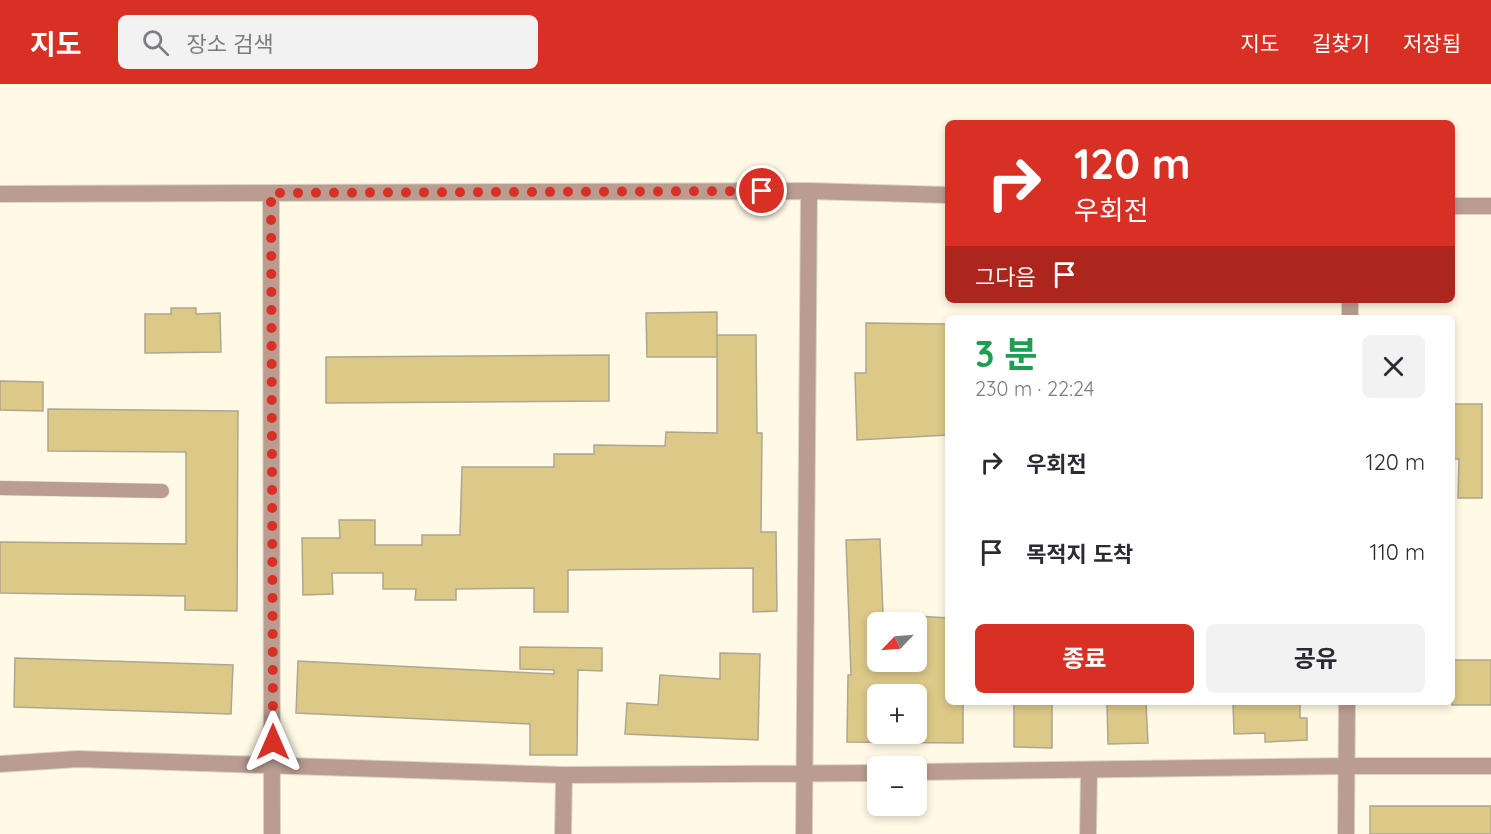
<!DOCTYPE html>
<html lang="ko">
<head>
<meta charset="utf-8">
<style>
	:root { --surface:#fff; --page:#f2f2f3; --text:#2b2b33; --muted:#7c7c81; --accent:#d93025 }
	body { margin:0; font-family:Quicksand,"Noto Sans KR",sans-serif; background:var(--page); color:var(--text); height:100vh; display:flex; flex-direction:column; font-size:22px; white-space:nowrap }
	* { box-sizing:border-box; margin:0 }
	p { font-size:20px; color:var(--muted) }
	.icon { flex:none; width:33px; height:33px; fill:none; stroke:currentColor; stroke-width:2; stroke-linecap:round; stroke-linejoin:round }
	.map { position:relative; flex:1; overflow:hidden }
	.details { position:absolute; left:945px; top:231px; width:510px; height:390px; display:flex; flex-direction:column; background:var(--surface); border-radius:9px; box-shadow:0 3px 9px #0003 }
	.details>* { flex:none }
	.guide { position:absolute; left:945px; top:36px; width:510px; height:183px; border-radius:9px; box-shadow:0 3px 9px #0003; background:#d93025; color:#fff; overflow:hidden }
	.needle { width:39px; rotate:245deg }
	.buttons { position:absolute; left:867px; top:528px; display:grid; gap:12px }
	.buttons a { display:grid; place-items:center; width:60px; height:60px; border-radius:9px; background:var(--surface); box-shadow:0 3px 9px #0003; font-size:30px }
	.pin { position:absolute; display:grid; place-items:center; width:51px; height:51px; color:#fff; margin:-26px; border:3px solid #fff; border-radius:50%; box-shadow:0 2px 6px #0007 }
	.me { position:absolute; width:66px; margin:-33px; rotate:0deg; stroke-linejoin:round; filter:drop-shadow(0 0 4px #0008) }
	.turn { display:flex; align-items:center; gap:21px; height:126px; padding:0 30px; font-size:27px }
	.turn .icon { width:78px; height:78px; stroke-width:2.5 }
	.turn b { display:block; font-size:42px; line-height:51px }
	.then { display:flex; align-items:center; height:57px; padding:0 30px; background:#0003; gap:12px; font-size:22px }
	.round { display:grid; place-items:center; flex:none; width:63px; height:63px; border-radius:9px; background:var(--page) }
	.overview { display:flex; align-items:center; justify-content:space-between; height:102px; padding:0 30px }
	h1 { font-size:36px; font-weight:700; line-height:45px; color:#1e9e55 }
	.primary-button { display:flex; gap:12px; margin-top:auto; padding:12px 30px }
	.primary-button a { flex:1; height:69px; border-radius:9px; background:var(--accent); color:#fff; font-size:24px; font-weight:700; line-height:69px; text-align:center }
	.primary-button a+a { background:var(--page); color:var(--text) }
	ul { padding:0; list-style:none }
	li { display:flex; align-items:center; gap:18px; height:90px; padding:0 30px }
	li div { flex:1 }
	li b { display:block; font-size:22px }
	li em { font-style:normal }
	header { display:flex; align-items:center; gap:36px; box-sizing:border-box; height:84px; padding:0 30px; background:var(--accent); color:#fff }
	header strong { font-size:28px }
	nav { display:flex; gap:33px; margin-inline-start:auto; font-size:21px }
	.search { width:420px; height:54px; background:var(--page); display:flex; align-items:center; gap:15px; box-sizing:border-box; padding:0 21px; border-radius:9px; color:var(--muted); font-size:22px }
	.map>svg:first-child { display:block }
</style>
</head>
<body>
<header>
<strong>지도</strong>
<div class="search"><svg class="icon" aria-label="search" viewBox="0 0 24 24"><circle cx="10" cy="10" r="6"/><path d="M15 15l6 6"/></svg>장소 검색</div>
<nav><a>지도</a><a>길찾기</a><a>저장됨</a></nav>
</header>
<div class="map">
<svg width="1491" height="750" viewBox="0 0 1491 750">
	<rect width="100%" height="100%" fill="#fff9e6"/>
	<!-- building -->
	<path fill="#dcc988" stroke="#ada790" stroke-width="1.5" fill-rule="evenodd" d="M 171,224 L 196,224 L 196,230 L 220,229 L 221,268 L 145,269 L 145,230 L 171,230 Z
		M 717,228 L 717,272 L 717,251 L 756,251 L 757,349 L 762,349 L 761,448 L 776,448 L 777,527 L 753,528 L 753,484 L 568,486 L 568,528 L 534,528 L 534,504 L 456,505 L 456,516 L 415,516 L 416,505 L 383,505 L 383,489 L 332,489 L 333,510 L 303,511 L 302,454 L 340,454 L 339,436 L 375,436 L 375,461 L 422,461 L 422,451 L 460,451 L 462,383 L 554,383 L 554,370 L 594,370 L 594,361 L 665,362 L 666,348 L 717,349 L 717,273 L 647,273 L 646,229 Z
		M 866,239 L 948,240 L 948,351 L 857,356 L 855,289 L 866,289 Z
		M 609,271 L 609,317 L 326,319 L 326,273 Z
		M 0,297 L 43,298 L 43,327 L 0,326 Z
		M 1452,320 L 1482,320 L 1482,414 L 1458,414 L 1459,375 L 1452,375 Z
		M 48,325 L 238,327 L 237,527 L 185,526 L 185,512 L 0,509 L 0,458 L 186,460 L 186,368 L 48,367 Z
		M 880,455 L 883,530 L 948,534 L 948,618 L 963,618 L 963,659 L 847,658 L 848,591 L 851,591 L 846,456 ZM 878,538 L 916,538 L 916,578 L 878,578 ZM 878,610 L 916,610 L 916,650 L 878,650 Z
		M 520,563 L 602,564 L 602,587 L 578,586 L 577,671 L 530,671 L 530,640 L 296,629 L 298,577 L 554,590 L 554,586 L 520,585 Z
		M 720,569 L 760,570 L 758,656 L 625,650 L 627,619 L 658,621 L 660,591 L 720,595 Z
		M 15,574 L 233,581 L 231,630 L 14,623 Z
		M 1452,576 L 1491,576 L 1491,621 L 1452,621 Z
		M 1014,618 L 1052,618 L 1052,664 L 1014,663 Z
		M 1107,618 L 1146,618 L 1148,659 L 1108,660 Z
		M 1233,618 L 1300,618 L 1300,634 L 1307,634 L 1307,656 L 1265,658 L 1265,649 L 1234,650 Z
		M 1370,722 L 1491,722 L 1491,750 L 1370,750 Z"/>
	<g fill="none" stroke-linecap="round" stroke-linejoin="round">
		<defs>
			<path id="service" d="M 0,404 L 162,407"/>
			<path id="minor" d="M 271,109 L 272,750
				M 1350,234 L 1350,216
				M 0,680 L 78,675 L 564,691 L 878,689
				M 916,688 L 1347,682 L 1491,682
				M 563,750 L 564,691
				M 804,750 L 809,107
				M 1088,750 L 1089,687
				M 1346,750 L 1347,618"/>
			<path id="tertiary" d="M 0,110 L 809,107 L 948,111
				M 1452,122 L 1491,122"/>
		</defs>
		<!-- service casing -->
		<use href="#service" stroke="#dad5c3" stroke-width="15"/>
		<!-- minor casing -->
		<use href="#minor" stroke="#dad5c3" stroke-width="18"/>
		<!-- tertiary casing -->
		<use href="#tertiary" stroke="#dad5c3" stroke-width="18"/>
		<!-- service -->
		<use href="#service" stroke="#ba9c91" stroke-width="14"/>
		<!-- minor -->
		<use href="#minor" stroke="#ba9c91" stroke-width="16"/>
		<!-- tertiary -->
		<use href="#tertiary" stroke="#ba9c91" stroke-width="16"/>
	</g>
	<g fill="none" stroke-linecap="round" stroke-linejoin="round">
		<!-- route -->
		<path stroke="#d93025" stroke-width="10" stroke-dasharray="0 18" d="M 273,658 L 271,109 L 762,107"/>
	</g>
</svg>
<div class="buttons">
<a><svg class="needle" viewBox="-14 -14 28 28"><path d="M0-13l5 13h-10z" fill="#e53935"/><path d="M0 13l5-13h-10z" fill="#7c7c81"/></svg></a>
<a>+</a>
<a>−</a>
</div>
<div class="pin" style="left:762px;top:107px;background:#d93025"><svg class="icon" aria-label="arrive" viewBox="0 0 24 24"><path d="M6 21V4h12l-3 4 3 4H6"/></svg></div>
<svg class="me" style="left:273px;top:658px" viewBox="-20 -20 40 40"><path d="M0-17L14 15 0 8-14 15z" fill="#d93025" stroke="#fff" stroke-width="4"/></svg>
<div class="guide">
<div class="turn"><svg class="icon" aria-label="right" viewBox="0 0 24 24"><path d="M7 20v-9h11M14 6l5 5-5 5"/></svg><div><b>120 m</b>우회전</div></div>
<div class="then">그다음<svg class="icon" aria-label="arrive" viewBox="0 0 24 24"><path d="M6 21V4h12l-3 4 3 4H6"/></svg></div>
</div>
<section class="details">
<div class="overview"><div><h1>3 분</h1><p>230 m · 22:24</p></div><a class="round"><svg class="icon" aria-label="close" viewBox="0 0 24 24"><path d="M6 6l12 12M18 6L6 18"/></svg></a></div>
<ul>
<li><svg class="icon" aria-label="right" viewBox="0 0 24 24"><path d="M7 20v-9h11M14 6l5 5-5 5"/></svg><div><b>우회전</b></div><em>120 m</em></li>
<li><svg class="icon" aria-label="arrive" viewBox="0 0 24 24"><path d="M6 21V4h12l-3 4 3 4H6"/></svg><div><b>목적지 도착</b></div><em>110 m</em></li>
</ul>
<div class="primary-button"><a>종료</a><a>공유</a></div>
</section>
</div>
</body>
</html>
